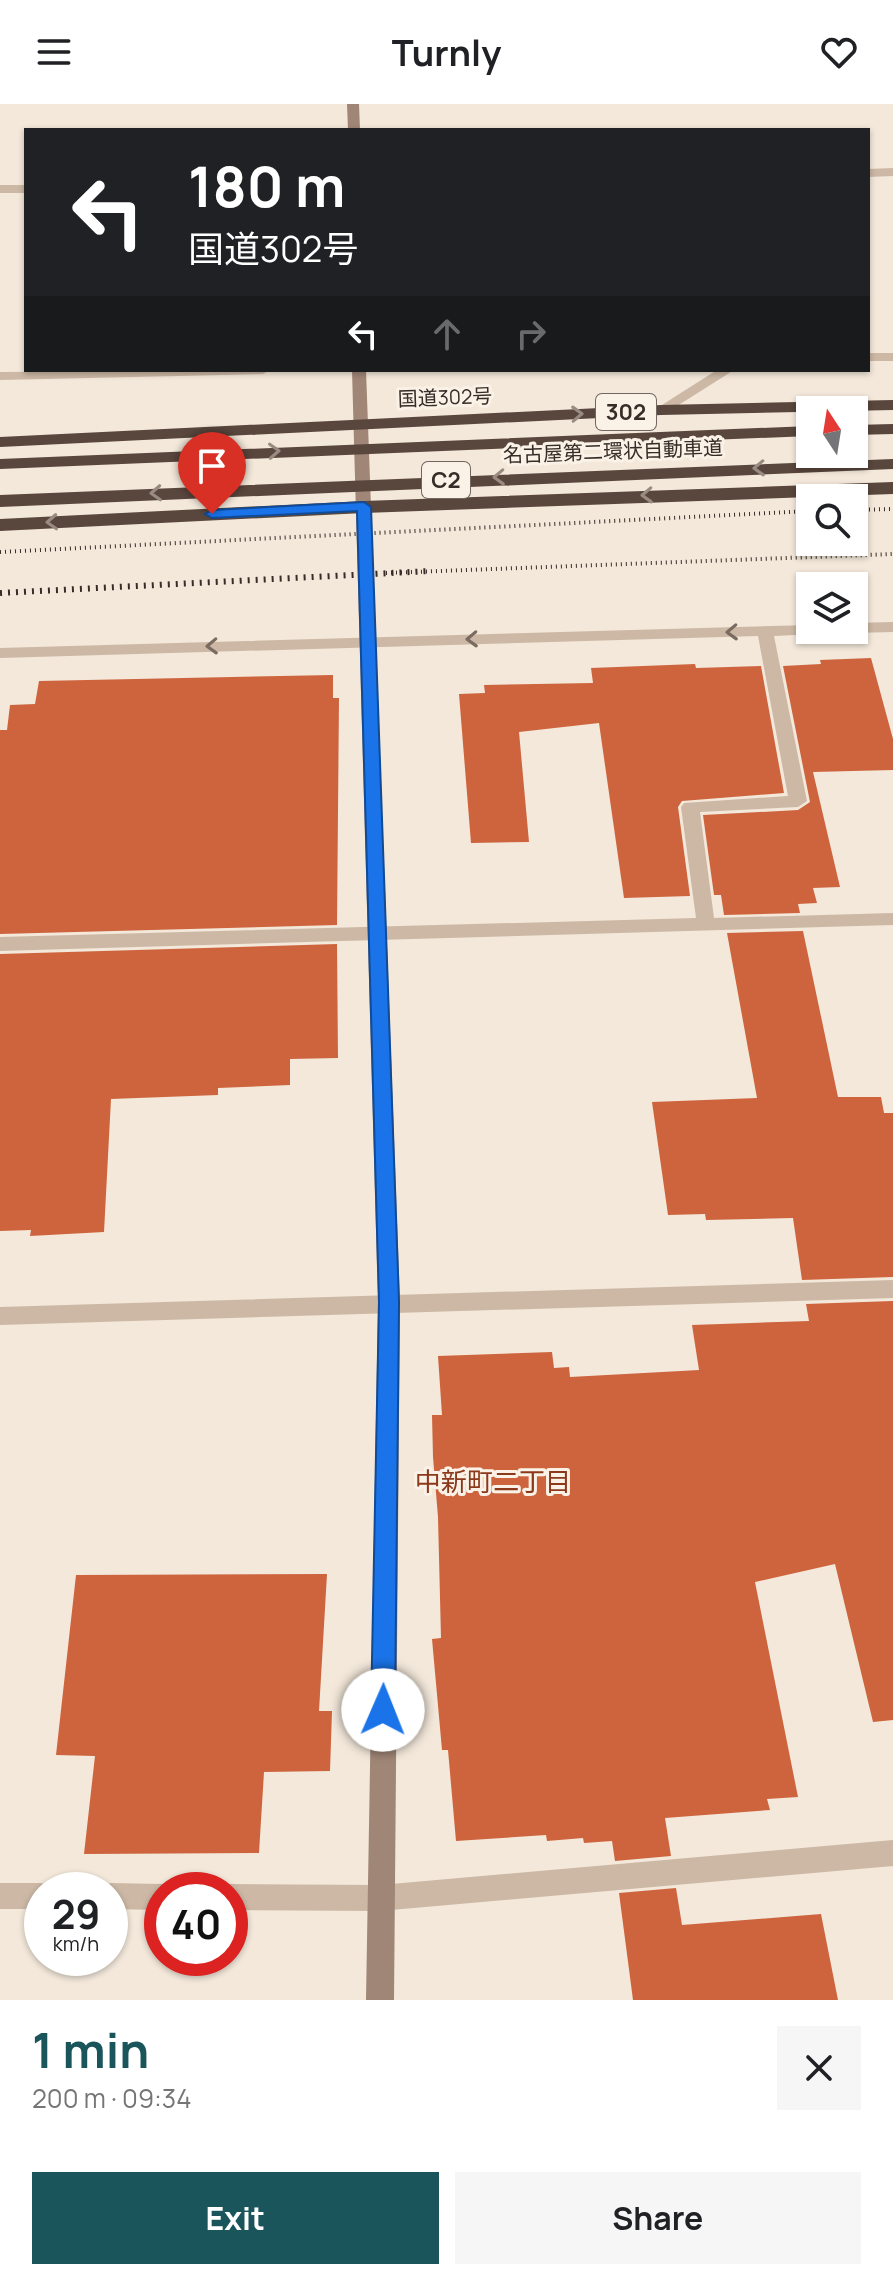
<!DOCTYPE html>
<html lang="en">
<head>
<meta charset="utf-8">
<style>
	:root { --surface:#fff; --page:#f6f6f6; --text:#202124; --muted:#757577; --accent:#1a555b }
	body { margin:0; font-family:Manrope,"Noto Sans JP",sans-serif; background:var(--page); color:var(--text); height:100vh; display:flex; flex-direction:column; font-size:30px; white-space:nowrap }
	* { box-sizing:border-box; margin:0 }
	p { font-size:26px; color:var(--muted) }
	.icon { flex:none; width:44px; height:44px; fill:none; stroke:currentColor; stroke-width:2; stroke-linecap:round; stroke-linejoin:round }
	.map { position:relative; height:1896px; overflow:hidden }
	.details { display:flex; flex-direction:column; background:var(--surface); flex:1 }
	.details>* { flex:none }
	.banner { position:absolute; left:24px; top:24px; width:846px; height:244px; border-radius:0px; box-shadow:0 2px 6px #0004; background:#202124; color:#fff; overflow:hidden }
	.needle { width:52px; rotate:348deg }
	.controls { position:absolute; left:796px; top:292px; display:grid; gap:16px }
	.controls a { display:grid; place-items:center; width:72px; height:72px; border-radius:0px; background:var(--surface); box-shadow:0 2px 6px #0004; font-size:40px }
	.speed { position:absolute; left:24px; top:1768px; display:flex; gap:16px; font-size:40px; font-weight:700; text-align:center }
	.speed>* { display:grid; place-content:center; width:104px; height:104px; border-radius:50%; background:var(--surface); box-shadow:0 2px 6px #0004; line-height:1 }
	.speed small { font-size:20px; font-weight:400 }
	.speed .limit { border:12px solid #d22; background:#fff; color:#111 }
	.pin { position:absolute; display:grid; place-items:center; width:68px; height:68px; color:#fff; margin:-82px -34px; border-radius:50% 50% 50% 0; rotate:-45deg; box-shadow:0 0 8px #0007 }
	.pin .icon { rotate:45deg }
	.me { position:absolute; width:88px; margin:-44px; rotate:1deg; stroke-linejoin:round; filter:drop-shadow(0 0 6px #0008) }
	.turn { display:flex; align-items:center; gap:28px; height:168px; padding:0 32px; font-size:36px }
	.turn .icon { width:104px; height:104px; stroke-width:2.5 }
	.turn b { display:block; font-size:56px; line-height:68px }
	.lanes { display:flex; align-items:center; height:76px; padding:0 32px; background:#0003; justify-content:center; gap:40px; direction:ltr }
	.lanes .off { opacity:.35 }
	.round { display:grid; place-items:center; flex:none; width:84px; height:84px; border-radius:0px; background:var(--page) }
	.headline { display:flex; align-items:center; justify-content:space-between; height:136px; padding:0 32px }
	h1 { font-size:48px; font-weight:700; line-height:60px; color:var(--accent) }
	.primary-button { display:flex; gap:16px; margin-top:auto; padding:16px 32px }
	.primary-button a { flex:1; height:92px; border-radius:0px; background:var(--accent); color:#fff; font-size:32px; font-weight:700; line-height:92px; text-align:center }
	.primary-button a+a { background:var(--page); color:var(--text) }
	header { display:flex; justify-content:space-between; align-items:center; height:104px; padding:0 32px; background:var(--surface); font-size:36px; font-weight:700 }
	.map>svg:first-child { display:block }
</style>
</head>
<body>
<header><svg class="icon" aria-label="menu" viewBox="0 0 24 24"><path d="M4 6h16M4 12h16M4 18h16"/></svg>Turnly<svg class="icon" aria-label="heart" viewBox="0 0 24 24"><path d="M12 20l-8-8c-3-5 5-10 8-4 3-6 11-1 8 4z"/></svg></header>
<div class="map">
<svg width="893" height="1896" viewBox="0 0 893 1896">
	<rect width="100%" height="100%" fill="#f3e8da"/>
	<!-- building -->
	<path fill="#cd643e" d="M 871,554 L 893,635 L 893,666 L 813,668 L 840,783 L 813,784 L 817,799 L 798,800 L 800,809 L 724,811 L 721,791 L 714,791 L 703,711 L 798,706 L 810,698 L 783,562 L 821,560 L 820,556 Z
		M 695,560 L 696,564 L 761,562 L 784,689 L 682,697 L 678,703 L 690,792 L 624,794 L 599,619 L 519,628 L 529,738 L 471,739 L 459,590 L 485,589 L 484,581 L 593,579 L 591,564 Z
		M 333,571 L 333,594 L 339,594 L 337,821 L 0,830 L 0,626 L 7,626 L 10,601 L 35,600 L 39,577 Z
		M 803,827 L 838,993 L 881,993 L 884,1009 L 893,1009 L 893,1173 L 802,1176 L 793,1114 L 706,1116 L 705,1110 L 668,1111 L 652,998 L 757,994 L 727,829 Z
		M 337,840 L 338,954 L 290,955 L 290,981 L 218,984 L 218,991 L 111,995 L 104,1128 L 30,1132 L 31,1126 L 0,1127 L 0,850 Z
		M 893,1197 L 893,1616 L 873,1618 L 835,1460 L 755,1478 L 798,1693 L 767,1695 L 770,1706 L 665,1714 L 671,1752 L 615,1757 L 612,1737 L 584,1739 L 583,1734 L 547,1737 L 546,1731 L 456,1737 L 448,1646 L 442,1646 L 432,1535 L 441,1534 L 438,1413 L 433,1353 L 432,1311 L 442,1311 L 438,1252 L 552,1248 L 554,1264 L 569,1263 L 570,1273 L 699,1266 L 692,1221 L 809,1217 L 806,1200 Z
		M 327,1470 L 319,1607 L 332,1607 L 330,1667 L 264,1668 L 259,1749 L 84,1750 L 95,1652 L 56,1651 L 76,1471 Z
		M 676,1784 L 682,1821 L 821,1810 L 838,1896 L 633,1896 L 619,1789 Z"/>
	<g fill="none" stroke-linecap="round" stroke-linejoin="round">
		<!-- street -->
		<path fill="#ccb8a5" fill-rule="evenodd" d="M 893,64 L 893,72 L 868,73 L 868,65 Z
			M 0,81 L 26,81 L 26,89 L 0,89 Z
			M 868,249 L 893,249 L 893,257 L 868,257 Z
			M 270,266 L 263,270 L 0,276 L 0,268 Z
			M 717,266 L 734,266 L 666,309 L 656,309 L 654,306 Z
			M 893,518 L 893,528 L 854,529 L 847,526 L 854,526 L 854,519 Z
			M 810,521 L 810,526 L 818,526 L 816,530 L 774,532 L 807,697 L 798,703 L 700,708 L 714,814 L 893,809 L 893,821 L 0,847 L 0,833 L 696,814 L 681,703 L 684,699 L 788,692 L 758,532 L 0,554 L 0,544 Z
			M 893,1176 L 893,1194 L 0,1221 L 0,1203 Z
			M 893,1736 L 893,1762 L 380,1807 L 230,1806 L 230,1786 L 220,1786 L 230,1780 L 380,1781 Z
			M 0,1779 L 42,1779 L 53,1786 L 42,1786 L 42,1805 L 0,1805 Z
			M 110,1779 L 162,1780 L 172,1786 L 162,1786 L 162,1806 L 110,1805 L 110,1786 L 99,1786 Z"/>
		<!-- secondary -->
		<path fill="#a08676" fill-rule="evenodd" d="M 347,0 L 359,0 L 360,26 L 348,26 Z
			M 352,266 L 366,266 L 400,1198 L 394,1896 L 366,1896 L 378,1198 Z"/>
		<!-- highway -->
		<path fill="#59463d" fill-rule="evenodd" d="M 893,296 L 893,306 L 661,311 L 0,343 L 0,333 L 661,301 Z
			M 893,320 L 893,330 L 854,331 L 854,321 Z
			M 810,322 L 810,332 L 0,365 L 0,355 Z
			M 893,355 L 893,365 L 0,403 L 0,391 Z
			M 893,378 L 893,390 L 364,409 L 0,427 L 0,415 L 364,397 Z"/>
		<!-- rail-far1 -->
		<path stroke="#372c27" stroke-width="4" stroke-dasharray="1 4" stroke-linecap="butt" d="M 854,406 L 893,405
			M 0,448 L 810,407
			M 386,469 L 893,450"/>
		<!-- rail -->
		<path stroke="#372c27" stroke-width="6" stroke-dasharray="2 6" stroke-linecap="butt" d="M 0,489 L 430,467"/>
	</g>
	<!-- one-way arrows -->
	<defs><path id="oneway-chevron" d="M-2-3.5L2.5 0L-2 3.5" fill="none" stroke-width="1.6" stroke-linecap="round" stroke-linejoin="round" transform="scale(2)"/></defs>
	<g stroke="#998b81">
		<use href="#oneway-chevron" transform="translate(577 310) rotate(-2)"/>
		<use href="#oneway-chevron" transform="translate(274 347) rotate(-3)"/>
		<use href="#oneway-chevron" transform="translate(759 364) rotate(178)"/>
		<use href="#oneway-chevron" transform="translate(499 373) rotate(178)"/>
		<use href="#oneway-chevron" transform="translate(156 389) rotate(177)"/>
		<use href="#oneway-chevron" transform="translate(647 391) rotate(178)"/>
		<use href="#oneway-chevron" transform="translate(52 418) rotate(177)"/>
	</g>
	<g stroke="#7a6b60">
		<use href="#oneway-chevron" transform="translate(732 528) rotate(178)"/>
		<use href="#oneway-chevron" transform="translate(472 535) rotate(178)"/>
		<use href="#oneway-chevron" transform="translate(212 542) rotate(178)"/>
	</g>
	<!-- route -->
	<path fill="#1a73e8" stroke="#114b97" stroke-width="2" d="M 364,398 L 371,403 L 399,1198 L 395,1606 L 391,1613 L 383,1616 L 375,1613 L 371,1606 L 379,1198 L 357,407 L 212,414 L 205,410 L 212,406 Z"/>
	<g text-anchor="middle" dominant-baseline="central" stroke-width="6" stroke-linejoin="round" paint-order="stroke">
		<!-- far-street labels -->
		<g font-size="20" fill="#372c27" stroke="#faf2e6">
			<text transform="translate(445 293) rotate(-2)">国道302号</text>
			<text transform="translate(613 347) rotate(-2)">名古屋第二環状自動車道</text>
		</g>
		<!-- shield labels -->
		<g fill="#faf2e6" stroke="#726760" stroke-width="2">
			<rect x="596" y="290" width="60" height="36" rx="6"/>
			<rect x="422" y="358" width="48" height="36" rx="6"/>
		</g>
		<g font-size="22" font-weight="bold" fill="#372c27">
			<text x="626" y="308">302</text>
			<text x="446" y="376">C2</text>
		</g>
		<!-- neighbourhood labels -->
		<g font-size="26" fill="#8b381b" stroke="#faf2e6">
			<text x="493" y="1377">中新町二丁目</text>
		</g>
	</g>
</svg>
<div class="controls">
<a><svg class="needle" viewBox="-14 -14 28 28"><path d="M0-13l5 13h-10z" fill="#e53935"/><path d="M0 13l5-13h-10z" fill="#757577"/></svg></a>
<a><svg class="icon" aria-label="search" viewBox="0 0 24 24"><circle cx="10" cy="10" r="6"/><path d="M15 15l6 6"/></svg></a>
<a><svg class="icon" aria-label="layers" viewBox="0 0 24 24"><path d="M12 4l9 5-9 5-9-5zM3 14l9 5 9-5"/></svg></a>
</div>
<div class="speed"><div>29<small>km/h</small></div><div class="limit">40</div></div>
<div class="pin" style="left:212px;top:410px;background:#d93025"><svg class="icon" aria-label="arrive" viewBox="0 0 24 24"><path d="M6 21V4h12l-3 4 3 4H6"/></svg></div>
<svg class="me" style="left:383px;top:1606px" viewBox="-20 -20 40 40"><circle r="19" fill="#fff"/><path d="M0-13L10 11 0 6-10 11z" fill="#1a73e8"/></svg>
<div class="banner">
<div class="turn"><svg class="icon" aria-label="left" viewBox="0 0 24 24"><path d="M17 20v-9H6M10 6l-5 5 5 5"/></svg><div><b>180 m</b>国道302号</div></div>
<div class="lanes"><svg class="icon" aria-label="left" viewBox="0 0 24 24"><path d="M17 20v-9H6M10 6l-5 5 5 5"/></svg><svg class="icon off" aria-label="ahead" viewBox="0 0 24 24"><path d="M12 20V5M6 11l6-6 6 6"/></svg><svg class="icon off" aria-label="right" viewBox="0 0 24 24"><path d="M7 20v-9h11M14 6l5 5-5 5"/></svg></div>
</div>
</div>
<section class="details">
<div class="headline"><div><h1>1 min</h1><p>200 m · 09:34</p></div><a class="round"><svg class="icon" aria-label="close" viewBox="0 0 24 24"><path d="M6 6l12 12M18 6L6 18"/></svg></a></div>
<div class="primary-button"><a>Exit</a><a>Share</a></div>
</section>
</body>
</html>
